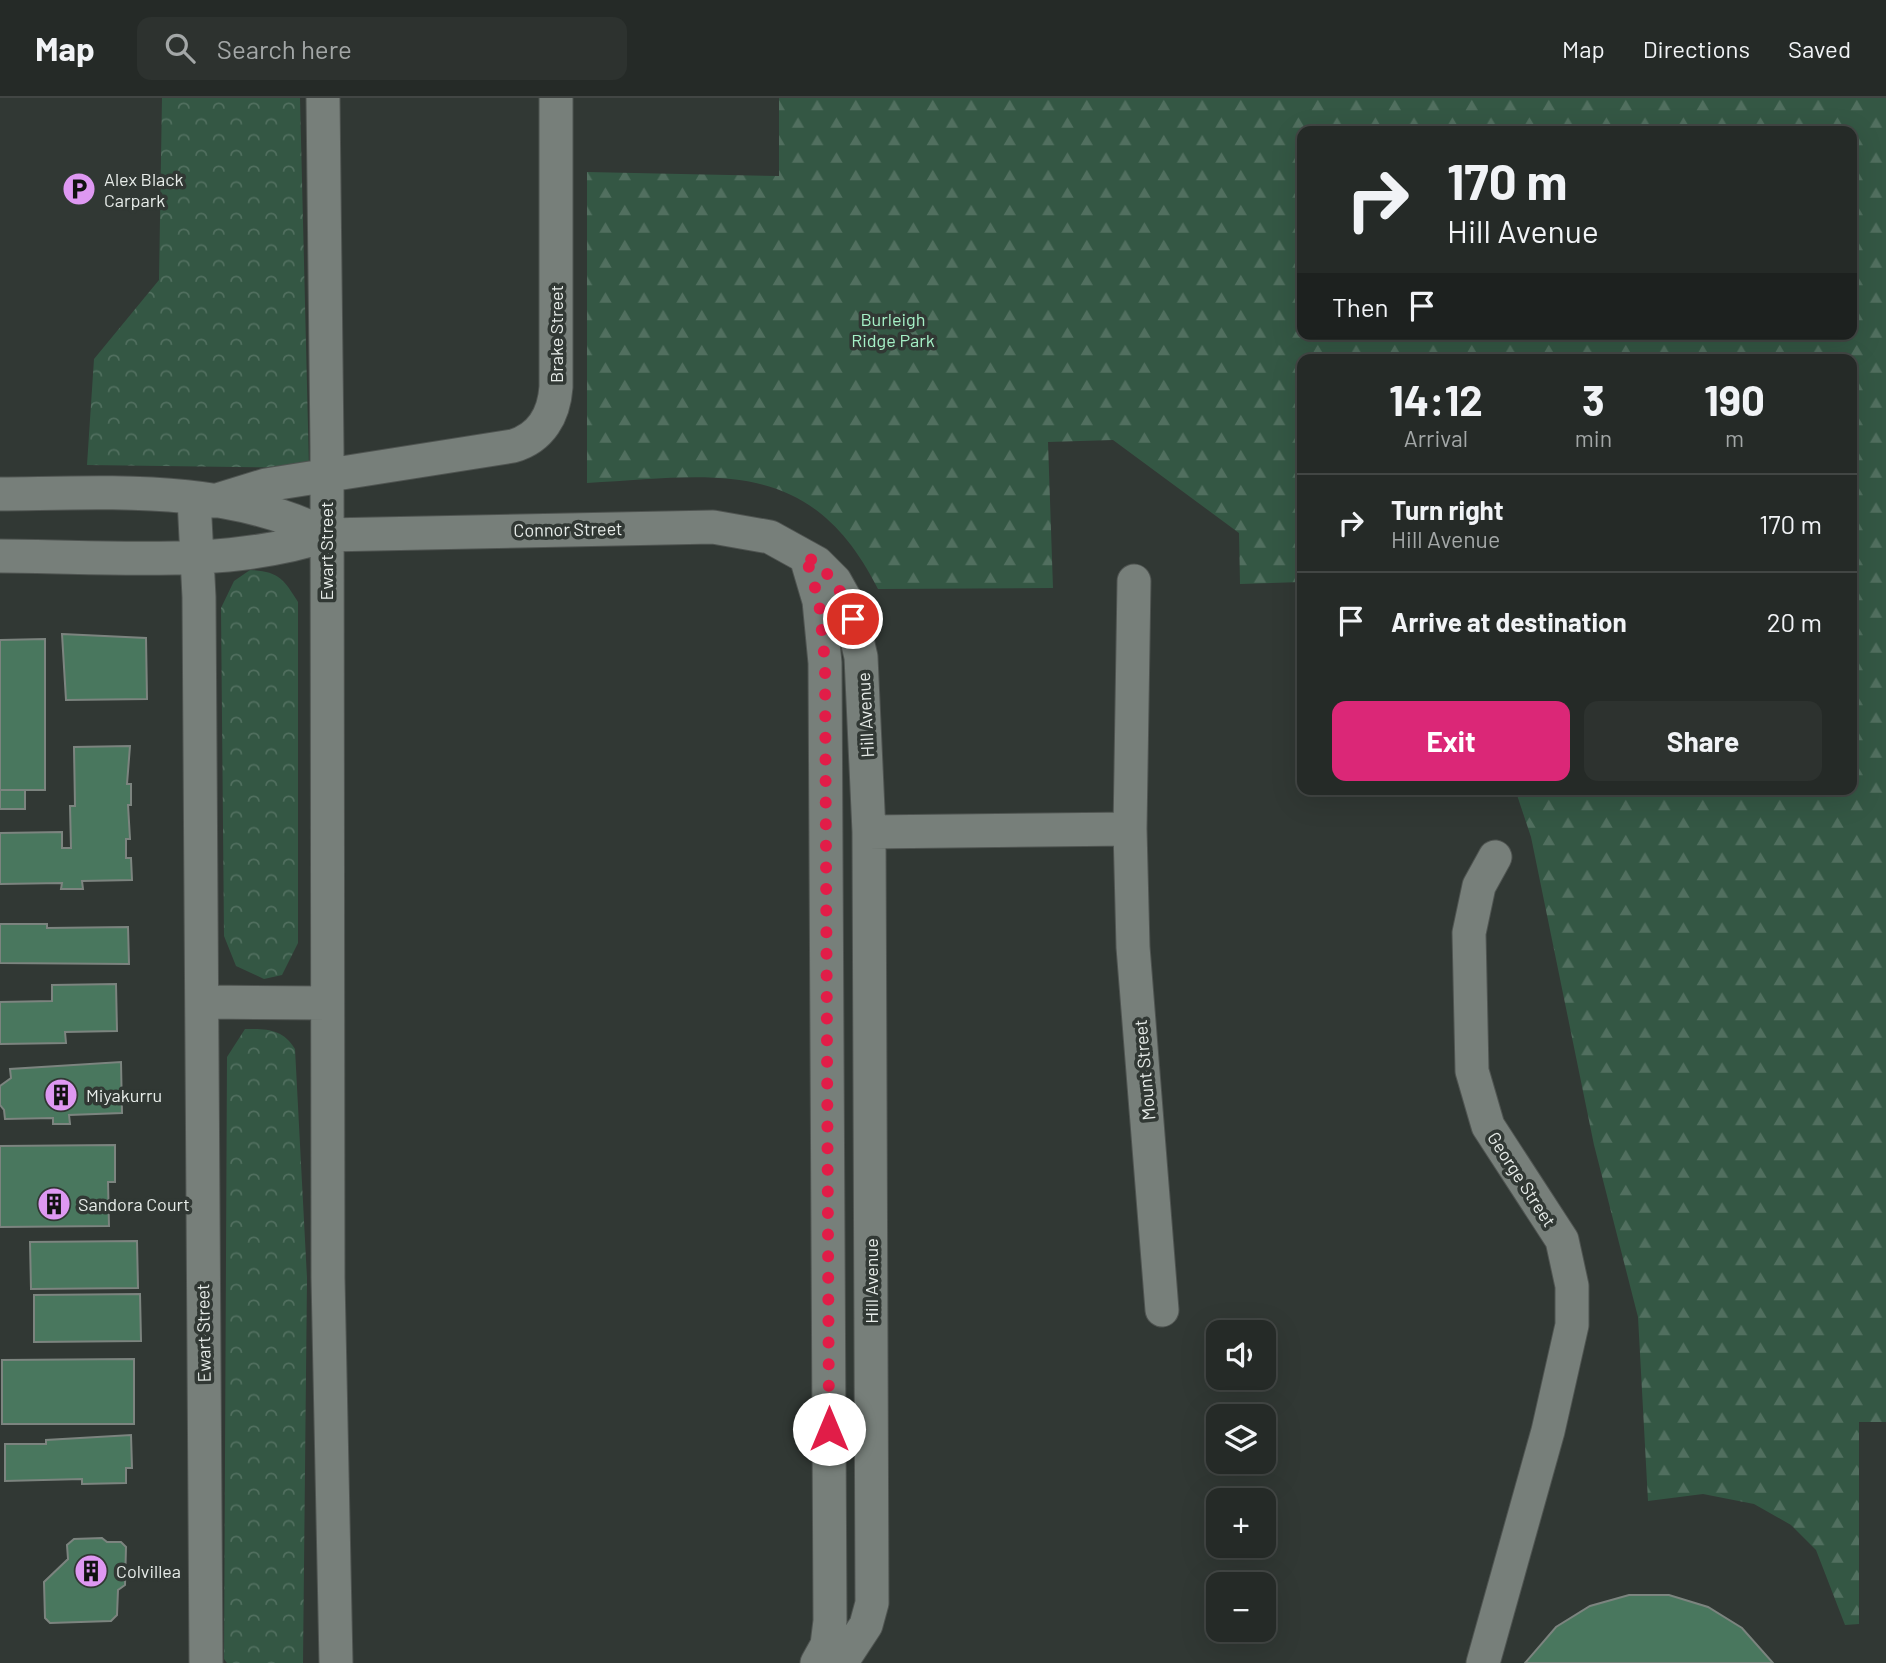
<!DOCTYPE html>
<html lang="en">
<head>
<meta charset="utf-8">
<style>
	:root { --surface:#252a27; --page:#2d322f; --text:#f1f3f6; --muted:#a3a7a7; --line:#424644; --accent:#db2777 }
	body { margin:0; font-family:Barlow,sans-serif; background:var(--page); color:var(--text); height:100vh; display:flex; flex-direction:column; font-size:26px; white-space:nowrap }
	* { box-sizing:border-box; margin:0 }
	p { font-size:23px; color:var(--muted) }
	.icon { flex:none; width:38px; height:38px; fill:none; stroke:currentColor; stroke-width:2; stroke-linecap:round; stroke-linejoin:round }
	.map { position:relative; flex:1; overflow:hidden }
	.details { position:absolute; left:1297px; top:256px; width:560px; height:441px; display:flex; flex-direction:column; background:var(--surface); border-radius:14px; box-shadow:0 7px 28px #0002,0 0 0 2px var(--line) }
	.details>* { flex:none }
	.banner { position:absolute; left:1297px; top:28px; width:560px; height:214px; border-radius:14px; box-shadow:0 7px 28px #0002,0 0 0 2px var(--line); background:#252a27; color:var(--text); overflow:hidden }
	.fabs { position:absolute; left:1206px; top:1222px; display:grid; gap:14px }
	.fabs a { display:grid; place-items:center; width:70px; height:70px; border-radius:14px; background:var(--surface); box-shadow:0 7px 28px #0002,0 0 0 2px var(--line); font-size:35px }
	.pin { position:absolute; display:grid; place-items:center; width:60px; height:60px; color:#fff; margin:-30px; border:4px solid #fff; border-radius:50%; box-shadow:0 2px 7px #0007 }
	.me { position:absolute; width:77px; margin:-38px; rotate:0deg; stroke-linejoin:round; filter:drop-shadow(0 0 5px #0008) }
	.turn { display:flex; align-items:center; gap:24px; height:147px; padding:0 35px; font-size:32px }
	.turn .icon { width:91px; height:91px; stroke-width:2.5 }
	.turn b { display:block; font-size:49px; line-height:60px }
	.then { display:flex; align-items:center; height:66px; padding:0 35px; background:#0003; gap:14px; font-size:26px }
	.eta { display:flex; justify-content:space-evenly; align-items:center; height:119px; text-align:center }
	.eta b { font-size:42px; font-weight:700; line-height:49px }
	.primary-button { display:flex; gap:14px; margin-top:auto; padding:14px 35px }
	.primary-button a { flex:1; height:80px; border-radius:14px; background:var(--accent); color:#fff; font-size:28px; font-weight:700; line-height:80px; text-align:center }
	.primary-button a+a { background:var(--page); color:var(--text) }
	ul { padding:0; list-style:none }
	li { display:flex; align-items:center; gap:21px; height:98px; padding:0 35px; border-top:2px solid var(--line) }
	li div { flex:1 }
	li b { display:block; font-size:26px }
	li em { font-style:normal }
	header { display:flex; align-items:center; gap:42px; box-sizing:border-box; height:98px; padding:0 35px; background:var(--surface); border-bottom:2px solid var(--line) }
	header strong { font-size:33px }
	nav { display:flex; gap:38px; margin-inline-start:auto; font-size:24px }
	.search { width:490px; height:63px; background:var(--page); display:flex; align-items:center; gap:18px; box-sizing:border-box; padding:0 24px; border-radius:14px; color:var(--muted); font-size:26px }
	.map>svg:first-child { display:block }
</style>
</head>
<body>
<header>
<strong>Map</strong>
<div class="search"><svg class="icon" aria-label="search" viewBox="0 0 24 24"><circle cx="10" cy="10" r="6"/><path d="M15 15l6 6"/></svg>Search here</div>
<nav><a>Map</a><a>Directions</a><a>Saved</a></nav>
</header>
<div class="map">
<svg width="1886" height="1565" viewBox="0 0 1886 1565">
	<defs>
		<pattern id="forest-firs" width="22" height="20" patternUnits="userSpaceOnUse" patternTransform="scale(1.75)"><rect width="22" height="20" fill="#345744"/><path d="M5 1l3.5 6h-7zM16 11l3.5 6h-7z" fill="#516f5f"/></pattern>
		<pattern id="park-crowns" width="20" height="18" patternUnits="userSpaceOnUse" patternTransform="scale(1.75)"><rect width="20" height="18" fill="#345744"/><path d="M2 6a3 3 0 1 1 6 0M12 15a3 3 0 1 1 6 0" fill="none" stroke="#516f5f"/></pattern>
	</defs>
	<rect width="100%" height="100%" fill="#313834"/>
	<!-- forest -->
	<path fill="url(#forest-firs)" fill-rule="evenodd" d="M 779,0 L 1886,0 L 1886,1324 L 1859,1324 L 1859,1526 L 1845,1527 L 1816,1452 L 1791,1427 L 1754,1406 L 1703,1396 L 1648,1403 L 1638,1219 L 1594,1047 L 1531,739 L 1515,691 L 1852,691 L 1852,261 L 1302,261 L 1302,484 L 1240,486 L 1239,435 L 1113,342 L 1048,344 L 1053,490 L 878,491 C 810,356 715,378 587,385 L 587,74 L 779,78 ZM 1302,33 L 1852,33 L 1852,236 L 1302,236 Z"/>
	<!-- park -->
	<path fill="url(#park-crowns)" d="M 162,0 L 300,0 L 309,370 L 87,367 L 94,261 L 159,182 Z
		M 250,472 C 278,473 284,481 298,504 L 298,845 L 282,877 L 264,881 L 236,868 L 224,838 L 221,510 L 234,483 Z
		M 245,931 C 267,931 283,931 295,951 L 307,1180 L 303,1565 L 227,1565 L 224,1561 L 227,959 Z"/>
	<!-- building -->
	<path fill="#49775e" stroke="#7c847f" stroke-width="2" d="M 62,536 L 146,540 L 147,601 L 66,602 Z
		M 45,541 L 45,692 L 0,692 L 0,542 Z
		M 130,648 L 127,686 L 131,686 L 131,707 L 128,707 L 130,741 L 126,741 L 126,760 L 131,760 L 132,782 L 82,783 L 83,791 L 61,791 L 62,785 L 0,786 L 0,735 L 62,734 L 62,750 L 71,750 L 70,708 L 75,708 L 74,649 Z
		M 0,692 L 25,692 L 25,711 L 0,711 Z
		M 0,826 L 47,826 L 47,830 L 128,829 L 129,866 L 0,865 Z
		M 116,886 L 117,933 L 65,934 L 66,945 L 0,946 L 0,904 L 52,903 L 52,887 Z
		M 121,964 L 122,1015 L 69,1017 L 70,1026 L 53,1026 L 53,1020 L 5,1021 L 4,1012 L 0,1007 L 0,988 L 11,980 L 10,971 Z
		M 115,1047 L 115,1084 L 108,1084 L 109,1128 L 0,1129 L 0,1048 Z
		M 137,1143 L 138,1190 L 31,1191 L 30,1144 Z
		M 140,1196 L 141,1243 L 34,1244 L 34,1197 Z
		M 134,1261 L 134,1326 L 2,1326 L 2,1262 Z
		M 131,1337 L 132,1370 L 126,1370 L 126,1385 L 82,1386 L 82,1381 L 5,1383 L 5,1346 L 46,1346 L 46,1342 Z
		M 102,1440 L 107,1444 L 121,1444 L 126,1449 L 125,1487 L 118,1492 L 117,1517 L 111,1523 L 50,1525 L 45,1520 L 44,1484 L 68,1461 L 67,1447 L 74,1441 Z
		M 1629,1497 L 1669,1497 L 1708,1509 L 1742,1530 L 1773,1565 L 1525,1565 L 1556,1529 L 1590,1508 Z"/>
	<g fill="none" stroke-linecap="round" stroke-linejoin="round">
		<defs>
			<path id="street" d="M 323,0 L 327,350 L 328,1180 L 336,1565
				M 0,396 C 110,395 226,386 327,437
				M 194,401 L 199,499 L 206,1565
				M 214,403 L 266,387 L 513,348 C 541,340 554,317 556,289 L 556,0
				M 0,458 C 104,458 227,471 327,437 L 713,429 L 770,439 L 817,465 L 835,483 L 849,508 L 861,559 L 869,734 L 872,1505 L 866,1527 L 841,1565
				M 806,459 L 819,503 L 825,565 L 830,1523 L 827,1547 L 817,1565
				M 1130,731 L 1134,483
				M 869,734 L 1130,731 L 1133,849 L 1162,1212
				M 203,904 L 327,905
				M 1483,1565 L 1548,1333 L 1572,1227 L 1572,1188 L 1562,1142 L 1488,1028 L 1472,973 L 1469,835 L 1479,788 L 1495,759"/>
		</defs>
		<!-- street casing -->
		<use href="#street" stroke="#4f5451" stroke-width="35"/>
		<!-- street -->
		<use href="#street" stroke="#777f7a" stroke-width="33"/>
	</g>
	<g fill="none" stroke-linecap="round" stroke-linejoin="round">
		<!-- route -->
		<path stroke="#e11d48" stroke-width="12" stroke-dasharray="0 21.6" d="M 829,1331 L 825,565 L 819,503 L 805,456 L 835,483 L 853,521"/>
	</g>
	<!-- icons -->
	<defs>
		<symbol id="parking-disc" viewBox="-11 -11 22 22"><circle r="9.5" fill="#de98f2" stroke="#313834"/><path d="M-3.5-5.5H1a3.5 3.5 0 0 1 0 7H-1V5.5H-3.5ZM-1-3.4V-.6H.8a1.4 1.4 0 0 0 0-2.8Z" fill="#111"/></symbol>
		<symbol id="building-disc" viewBox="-11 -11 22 22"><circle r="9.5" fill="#de98f2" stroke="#313834"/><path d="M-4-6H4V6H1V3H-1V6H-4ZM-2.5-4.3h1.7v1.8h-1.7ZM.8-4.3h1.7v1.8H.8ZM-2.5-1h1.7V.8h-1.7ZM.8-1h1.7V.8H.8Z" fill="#111"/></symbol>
	</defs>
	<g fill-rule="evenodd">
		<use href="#parking-disc" x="60" y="72" width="38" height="38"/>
		<use href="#building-disc" x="42" y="978" width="38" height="38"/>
		<use href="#building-disc" x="35" y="1087" width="38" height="38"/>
		<use href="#building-disc" x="72" y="1454" width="38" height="38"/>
	</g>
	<g text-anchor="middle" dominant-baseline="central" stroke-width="7" stroke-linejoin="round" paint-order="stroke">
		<!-- poi labels -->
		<g font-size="18" fill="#e7ece9" stroke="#313834" text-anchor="start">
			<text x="104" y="81">Alex Black<tspan x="104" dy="21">Carpark</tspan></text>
			<text x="86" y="997">Miyakurru</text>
			<text x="78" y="1106">Sandora Court</text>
			<text x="116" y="1473">Colvillea</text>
		</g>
		<!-- park labels -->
		<g font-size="18" fill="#a5f0c6" stroke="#313834">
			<text x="893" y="221">Burleigh<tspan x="893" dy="21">Ridge Park</tspan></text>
		</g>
		<!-- street labels -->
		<g font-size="18" fill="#e7ece9" stroke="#313834">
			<text transform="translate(556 236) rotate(-90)">Brake Street</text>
			<text transform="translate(568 431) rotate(-1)">Connor Street</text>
			<text transform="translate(326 453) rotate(-90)">Ewart Street</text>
			<text transform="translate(865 617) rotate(-93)">Hill Avenue</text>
			<text transform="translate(1144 972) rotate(-95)">Mount Street</text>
			<text transform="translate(1522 1081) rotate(57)">George Street</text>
			<text transform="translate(871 1183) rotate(-90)">Hill Avenue</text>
			<text transform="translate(203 1235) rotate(-91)">Ewart Street</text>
		</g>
	</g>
</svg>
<div class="fabs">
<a><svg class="icon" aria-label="sound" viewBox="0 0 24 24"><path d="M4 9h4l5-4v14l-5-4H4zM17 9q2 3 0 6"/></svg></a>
<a><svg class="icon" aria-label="layers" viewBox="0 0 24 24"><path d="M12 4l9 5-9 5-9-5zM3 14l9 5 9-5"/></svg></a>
<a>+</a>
<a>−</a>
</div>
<div class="pin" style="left:853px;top:521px;background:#d93025"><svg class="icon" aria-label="arrive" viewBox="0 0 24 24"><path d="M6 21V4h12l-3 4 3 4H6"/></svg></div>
<svg class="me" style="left:829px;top:1331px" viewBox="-20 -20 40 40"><circle r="19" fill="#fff"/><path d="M0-13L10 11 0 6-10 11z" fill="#e11d48"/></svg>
<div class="banner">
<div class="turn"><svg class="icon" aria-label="right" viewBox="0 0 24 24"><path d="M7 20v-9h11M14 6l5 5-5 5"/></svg><div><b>170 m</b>Hill Avenue</div></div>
<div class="then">Then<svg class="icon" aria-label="arrive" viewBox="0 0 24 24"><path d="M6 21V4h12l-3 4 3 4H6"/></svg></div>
</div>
<section class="details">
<div class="eta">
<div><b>14:12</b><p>Arrival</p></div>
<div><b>3</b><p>min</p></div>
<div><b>190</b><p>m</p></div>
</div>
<ul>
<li><svg class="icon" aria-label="right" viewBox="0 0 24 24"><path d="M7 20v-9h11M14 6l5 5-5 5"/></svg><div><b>Turn right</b><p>Hill Avenue</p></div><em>170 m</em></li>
<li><svg class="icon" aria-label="arrive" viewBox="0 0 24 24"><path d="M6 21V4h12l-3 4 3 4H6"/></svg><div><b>Arrive at destination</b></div><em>20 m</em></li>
</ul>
<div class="primary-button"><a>Exit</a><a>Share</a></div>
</section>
</div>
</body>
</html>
